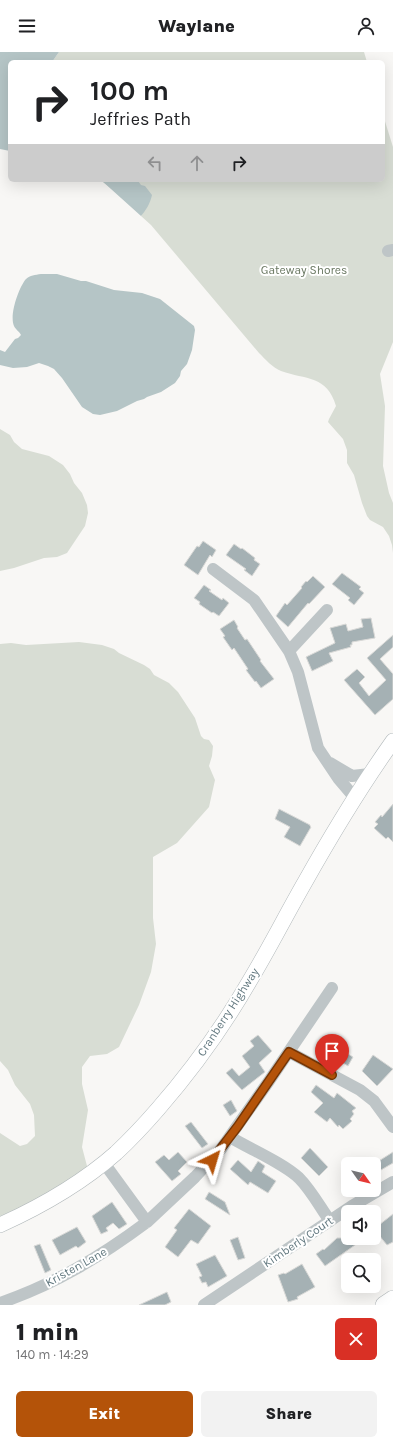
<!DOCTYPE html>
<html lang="en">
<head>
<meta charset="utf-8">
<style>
	:root { --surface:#fff; --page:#f2f2f2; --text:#202124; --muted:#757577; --accent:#b45309 }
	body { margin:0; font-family:Karla,sans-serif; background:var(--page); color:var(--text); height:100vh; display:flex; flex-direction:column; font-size:15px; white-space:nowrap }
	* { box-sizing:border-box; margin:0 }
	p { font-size:13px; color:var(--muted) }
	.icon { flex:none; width:22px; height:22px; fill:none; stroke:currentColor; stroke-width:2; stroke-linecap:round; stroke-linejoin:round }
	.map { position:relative; height:1253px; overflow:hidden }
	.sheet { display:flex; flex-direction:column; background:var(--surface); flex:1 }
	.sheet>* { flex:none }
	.hud { position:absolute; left:8px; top:8px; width:377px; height:122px; border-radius:6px; box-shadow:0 4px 16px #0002; background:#fff; color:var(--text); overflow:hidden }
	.needle { width:26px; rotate:124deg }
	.controls { position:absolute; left:341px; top:1105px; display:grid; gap:8px }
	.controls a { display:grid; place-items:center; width:40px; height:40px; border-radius:6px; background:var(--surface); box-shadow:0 4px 16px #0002; font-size:20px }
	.pin { position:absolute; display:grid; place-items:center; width:34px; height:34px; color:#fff; margin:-41px -17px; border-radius:50% 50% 50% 0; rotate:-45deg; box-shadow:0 0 4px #0007 }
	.pin .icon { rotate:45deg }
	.me { position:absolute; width:44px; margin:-22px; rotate:40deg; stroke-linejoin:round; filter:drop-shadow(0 0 3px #0008) }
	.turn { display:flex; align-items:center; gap:14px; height:84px; padding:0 16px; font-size:18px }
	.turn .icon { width:52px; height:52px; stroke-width:2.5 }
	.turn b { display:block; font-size:28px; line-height:34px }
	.lanes { display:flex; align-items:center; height:38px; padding:0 16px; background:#0003; justify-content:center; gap:20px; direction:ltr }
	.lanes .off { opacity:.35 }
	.round { display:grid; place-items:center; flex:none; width:42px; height:42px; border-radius:6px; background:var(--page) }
	.summary { display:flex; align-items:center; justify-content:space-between; height:68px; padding:0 16px }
	h1 { font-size:24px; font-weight:800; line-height:30px }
	.action { display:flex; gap:8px; margin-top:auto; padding:8px 16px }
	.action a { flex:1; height:46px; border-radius:6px; background:var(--accent); color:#fff; font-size:16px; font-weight:800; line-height:46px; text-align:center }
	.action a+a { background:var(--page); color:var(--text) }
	header { display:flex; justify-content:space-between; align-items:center; height:52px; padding:0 16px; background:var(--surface); font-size:18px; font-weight:800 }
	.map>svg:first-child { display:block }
</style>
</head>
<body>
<header><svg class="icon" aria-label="menu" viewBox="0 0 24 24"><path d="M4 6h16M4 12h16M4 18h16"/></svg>Waylane<svg class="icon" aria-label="person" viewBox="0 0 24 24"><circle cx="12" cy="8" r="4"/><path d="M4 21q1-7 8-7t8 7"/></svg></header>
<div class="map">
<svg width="393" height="1253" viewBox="0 0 393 1253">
	<rect width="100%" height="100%" fill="#f8f7f5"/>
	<!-- green -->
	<path fill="#d8ddd4" d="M 59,0 L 364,0 L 367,10 L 52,10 Z
		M 383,63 L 393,95 L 393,290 L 380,322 L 385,354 L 383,414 L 389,441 L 393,451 L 393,501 L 392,493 L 389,484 L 383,475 L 370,468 L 367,464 L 362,451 L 354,423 L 347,411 L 347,398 L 343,387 L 328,370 L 329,367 L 336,354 C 327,323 306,328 281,319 C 273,316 265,307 259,301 L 151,173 L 141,164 L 142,162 L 134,153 L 100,128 L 383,128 Z
		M 0,377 L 10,383 L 14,390 L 22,397 L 49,404 L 63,413 L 70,422 L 74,431 L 82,441 L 87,453 L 88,461 L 85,474 L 67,501 L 57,505 L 44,506 L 14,516 L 0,519 Z
		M 79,590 L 102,593 L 114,597 L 119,601 L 144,613 L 150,617 L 154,623 L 169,631 L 178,640 L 195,666 L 201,684 L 204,687 L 209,688 L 213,694 L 212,704 L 209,714 L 215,728 L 209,755 L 177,791 L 153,805 L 153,866 L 156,892 L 151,920 L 139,953 L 119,995 L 107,1002 L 90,1004 L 82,1015 L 82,1032 L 88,1058 L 82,1095 L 87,1114 L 83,1126 L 0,1170 L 0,1081 L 20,1094 L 27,1092 L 35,1084 L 34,1063 L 30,1052 L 15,1033 L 8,1018 L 0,1009 L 0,592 L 11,591 L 26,593 Z"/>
	<!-- water -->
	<path fill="#b5c5c6" d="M 0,0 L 59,0 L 52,10 L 10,10 L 10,99 L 0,97 Z
		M 101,128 L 138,129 L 141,133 L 145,134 L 152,143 C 150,152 146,158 141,164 Z
		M 41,222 L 57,222 L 81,229 L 86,229 L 114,238 L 142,241 L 160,247 L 194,274 L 195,278 L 192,298 L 187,312 L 181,319 L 180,324 L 175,331 L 161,340 L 147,345 L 144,347 L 137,349 L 117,359 L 100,363 L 93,362 L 82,355 L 62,326 L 54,317 L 48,314 L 39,311 L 27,315 L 13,316 L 0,313 L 0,298 L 5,300 L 15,287 L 18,286 L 21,283 C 19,279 15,277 14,274 C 9,263 19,235 26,227 C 30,223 35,223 41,222 Z"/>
	<!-- building -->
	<path fill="#a5b1b4" stroke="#d9d9d7" d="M 203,489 L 216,498 L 212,505 L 210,503 L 198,523 L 184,513 L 197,494 L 199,495 Z
		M 234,492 L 241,497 L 242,496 L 255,506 L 254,508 L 260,512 L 252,524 L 244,518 L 246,517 L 226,503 Z
		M 342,521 L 361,535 L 359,537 L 364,541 L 354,553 L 348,548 L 350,546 L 332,532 Z
		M 313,524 L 325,535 L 309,552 L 308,551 L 288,575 L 276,564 L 285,551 L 287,553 L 302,536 L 301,535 L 306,529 L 307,530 Z
		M 204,533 L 211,538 L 209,539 L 222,548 L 223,546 L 229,551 L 219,564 L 213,560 L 212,561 L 199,552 L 200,550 L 194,546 Z
		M 371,566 L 375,586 L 352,590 L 352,593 L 350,593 L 351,595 L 329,601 L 333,609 L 312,619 L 306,605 L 335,591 L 330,576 L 346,572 L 348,579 L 363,575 L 361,567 Z
		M 234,568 L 238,575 L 237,576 L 245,588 L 247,587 L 261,608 L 260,609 L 274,627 L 261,636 L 256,629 L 255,630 L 246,618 L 248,617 L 234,596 L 232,598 L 223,585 L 225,584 L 220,577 Z
		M 393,583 L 393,595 L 380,607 L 393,622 L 393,647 L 375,663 L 344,628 L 357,617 L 365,625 L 359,631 L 369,644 L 386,628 L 367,606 Z
		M 393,752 L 393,790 L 388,785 L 386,787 L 374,776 L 378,772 L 375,770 L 381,763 L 382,765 Z
		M 279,757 L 310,773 L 310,774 L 311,775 L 300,794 L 284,785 L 290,775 L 275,767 Z
		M 258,983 L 272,999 L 259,1011 L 265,1020 L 242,1038 L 226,1021 L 232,1016 L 239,1024 L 250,1015 L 242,1004 L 254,994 L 250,989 Z
		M 343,999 L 353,1005 L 348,1014 L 338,1008 Z
		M 373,1003 L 393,1017 L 377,1034 L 362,1019 Z
		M 316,1033 L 334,1046 L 337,1041 L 356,1056 L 352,1059 L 354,1062 L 350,1067 L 352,1069 L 343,1077 L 339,1073 L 338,1075 L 330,1066 L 327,1070 L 314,1060 L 323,1051 L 311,1040 Z
		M 231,1048 L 237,1059 L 230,1064 L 223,1053 Z
		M 191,1070 L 208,1092 L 202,1096 L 185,1074 Z
		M 310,1096 L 328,1115 L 319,1124 L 301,1106 Z
		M 178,1100 L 187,1110 L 178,1119 L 181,1122 L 172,1129 L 155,1110 L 164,1103 L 169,1108 Z
		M 393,1100 L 393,1111 L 374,1122 L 374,1112 Z
		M 238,1108 L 251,1120 L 258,1109 L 265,1114 L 262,1120 L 276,1129 L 268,1141 L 250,1130 L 248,1133 L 230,1117 Z
		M 209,1140 L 225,1150 L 230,1163 L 205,1147 Z
		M 112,1150 L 127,1172 L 119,1177 L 113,1171 L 106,1176 L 108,1179 L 101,1182 L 92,1164 Z
		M 189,1157 L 211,1174 L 198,1192 L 191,1188 L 178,1205 L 165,1195 L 177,1178 L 174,1176 Z
		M 393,1162 L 393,1190 L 387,1193 L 374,1177 Z
		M 77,1175 L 86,1190 L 78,1196 L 76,1194 L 60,1203 L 52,1188 Z
		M 238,1185 L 245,1206 L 238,1208 L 230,1188 Z
		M 337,1186 L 365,1186 L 325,1214 L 316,1202 L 323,1197 L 324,1198 Z
		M 40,1192 L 51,1218 L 45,1221 L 34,1194 Z
		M 215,1203 L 227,1224 L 208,1235 L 206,1230 L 202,1231 L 199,1225 L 202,1224 L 196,1212 Z
		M 302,1212 L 315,1235 L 297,1245 L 298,1247 L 288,1250 L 278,1223 L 284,1221 L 285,1222 Z
		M 167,1240 L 171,1250 L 165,1253 L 139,1253 Z"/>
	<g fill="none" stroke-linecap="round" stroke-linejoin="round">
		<defs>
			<path id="major" d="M 0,1173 C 42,1154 82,1131 116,1101 C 131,1087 145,1072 158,1057 C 192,1018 223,975 249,930 C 269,897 286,863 305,830 C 332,782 361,734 393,689"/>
			<path id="highway" d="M 384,1253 L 393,1247"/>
		</defs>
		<!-- major casing -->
		<use href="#major" stroke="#b2b9bb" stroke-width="16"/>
		<!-- highway casing -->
		<use href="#highway" stroke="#b2b8ba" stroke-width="18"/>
		<!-- minor -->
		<path stroke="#bec5c7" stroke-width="12" d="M 388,199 L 393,198
			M 213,517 L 254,548 L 289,599 L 298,620 L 318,696 L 338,726 L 355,746
			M 289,599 L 327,558
			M 330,711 L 352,724 L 370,722
			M 289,1000 L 360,1038 L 374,1049 L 393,1075
			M 230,1085 C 250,1097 283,1111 299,1126 C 311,1138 320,1155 330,1169
			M 147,1170 L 195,1125 L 221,1097 L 269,1029 L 332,936
			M 0,1251 C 55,1232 100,1205 147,1170 L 104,1111
			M 204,1253 L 352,1154 L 393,1130"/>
		<!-- major -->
		<use href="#major" stroke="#fff" stroke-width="15"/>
		<!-- highway -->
		<use href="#highway" stroke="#fff" stroke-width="17"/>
	</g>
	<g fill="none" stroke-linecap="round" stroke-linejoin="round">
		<defs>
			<path id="route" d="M 212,1108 L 238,1074 L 289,1000 L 332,1023"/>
		</defs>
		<!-- route casing -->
		<use href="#route" stroke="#753606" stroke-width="10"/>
		<!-- route -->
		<use href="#route" stroke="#b45309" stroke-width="7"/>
	</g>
	<g text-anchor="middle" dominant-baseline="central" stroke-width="4" stroke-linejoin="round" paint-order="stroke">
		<!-- park labels -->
		<g font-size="12" fill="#6a7862" stroke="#fff">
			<text x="304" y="218">Gateway Shores</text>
		</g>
		<!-- street labels -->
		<g font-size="12" fill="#637980" stroke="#fff">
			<text transform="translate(228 960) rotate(-57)">Cranberry Highway</text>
			<text transform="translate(298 1190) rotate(-34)">Kimberly Court</text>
			<text transform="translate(76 1215) rotate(-29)">Kristen Lane</text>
		</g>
	</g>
</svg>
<div class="controls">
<a><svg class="needle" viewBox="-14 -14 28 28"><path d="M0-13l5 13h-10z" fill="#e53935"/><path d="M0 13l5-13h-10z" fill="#757577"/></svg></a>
<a><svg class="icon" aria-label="sound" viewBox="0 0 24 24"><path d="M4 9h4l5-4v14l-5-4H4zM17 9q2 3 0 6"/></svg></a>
<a><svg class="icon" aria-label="search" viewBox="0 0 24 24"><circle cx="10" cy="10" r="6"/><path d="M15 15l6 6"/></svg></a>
</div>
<div class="pin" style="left:332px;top:1023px;background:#d93025"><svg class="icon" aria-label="arrive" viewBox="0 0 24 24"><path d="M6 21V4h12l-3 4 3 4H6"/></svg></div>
<svg class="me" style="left:212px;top:1108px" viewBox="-20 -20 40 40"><path d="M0-17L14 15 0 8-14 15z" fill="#b45309" stroke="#fff" stroke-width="4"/></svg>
<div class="hud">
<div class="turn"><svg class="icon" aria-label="right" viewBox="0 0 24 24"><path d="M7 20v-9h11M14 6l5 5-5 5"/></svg><div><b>100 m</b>Jeffries Path</div></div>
<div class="lanes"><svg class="icon off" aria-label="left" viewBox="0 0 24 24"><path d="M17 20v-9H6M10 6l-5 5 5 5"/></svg><svg class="icon off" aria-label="ahead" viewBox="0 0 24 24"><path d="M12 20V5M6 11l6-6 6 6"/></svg><svg class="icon" aria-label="right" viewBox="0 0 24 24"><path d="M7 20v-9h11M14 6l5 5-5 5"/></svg></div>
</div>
</div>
<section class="sheet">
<div class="summary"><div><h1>1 min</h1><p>140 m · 14:29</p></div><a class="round" style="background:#d93025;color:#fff"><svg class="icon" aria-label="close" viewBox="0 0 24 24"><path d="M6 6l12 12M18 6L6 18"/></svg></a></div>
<div class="action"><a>Exit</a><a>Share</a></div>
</section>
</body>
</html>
